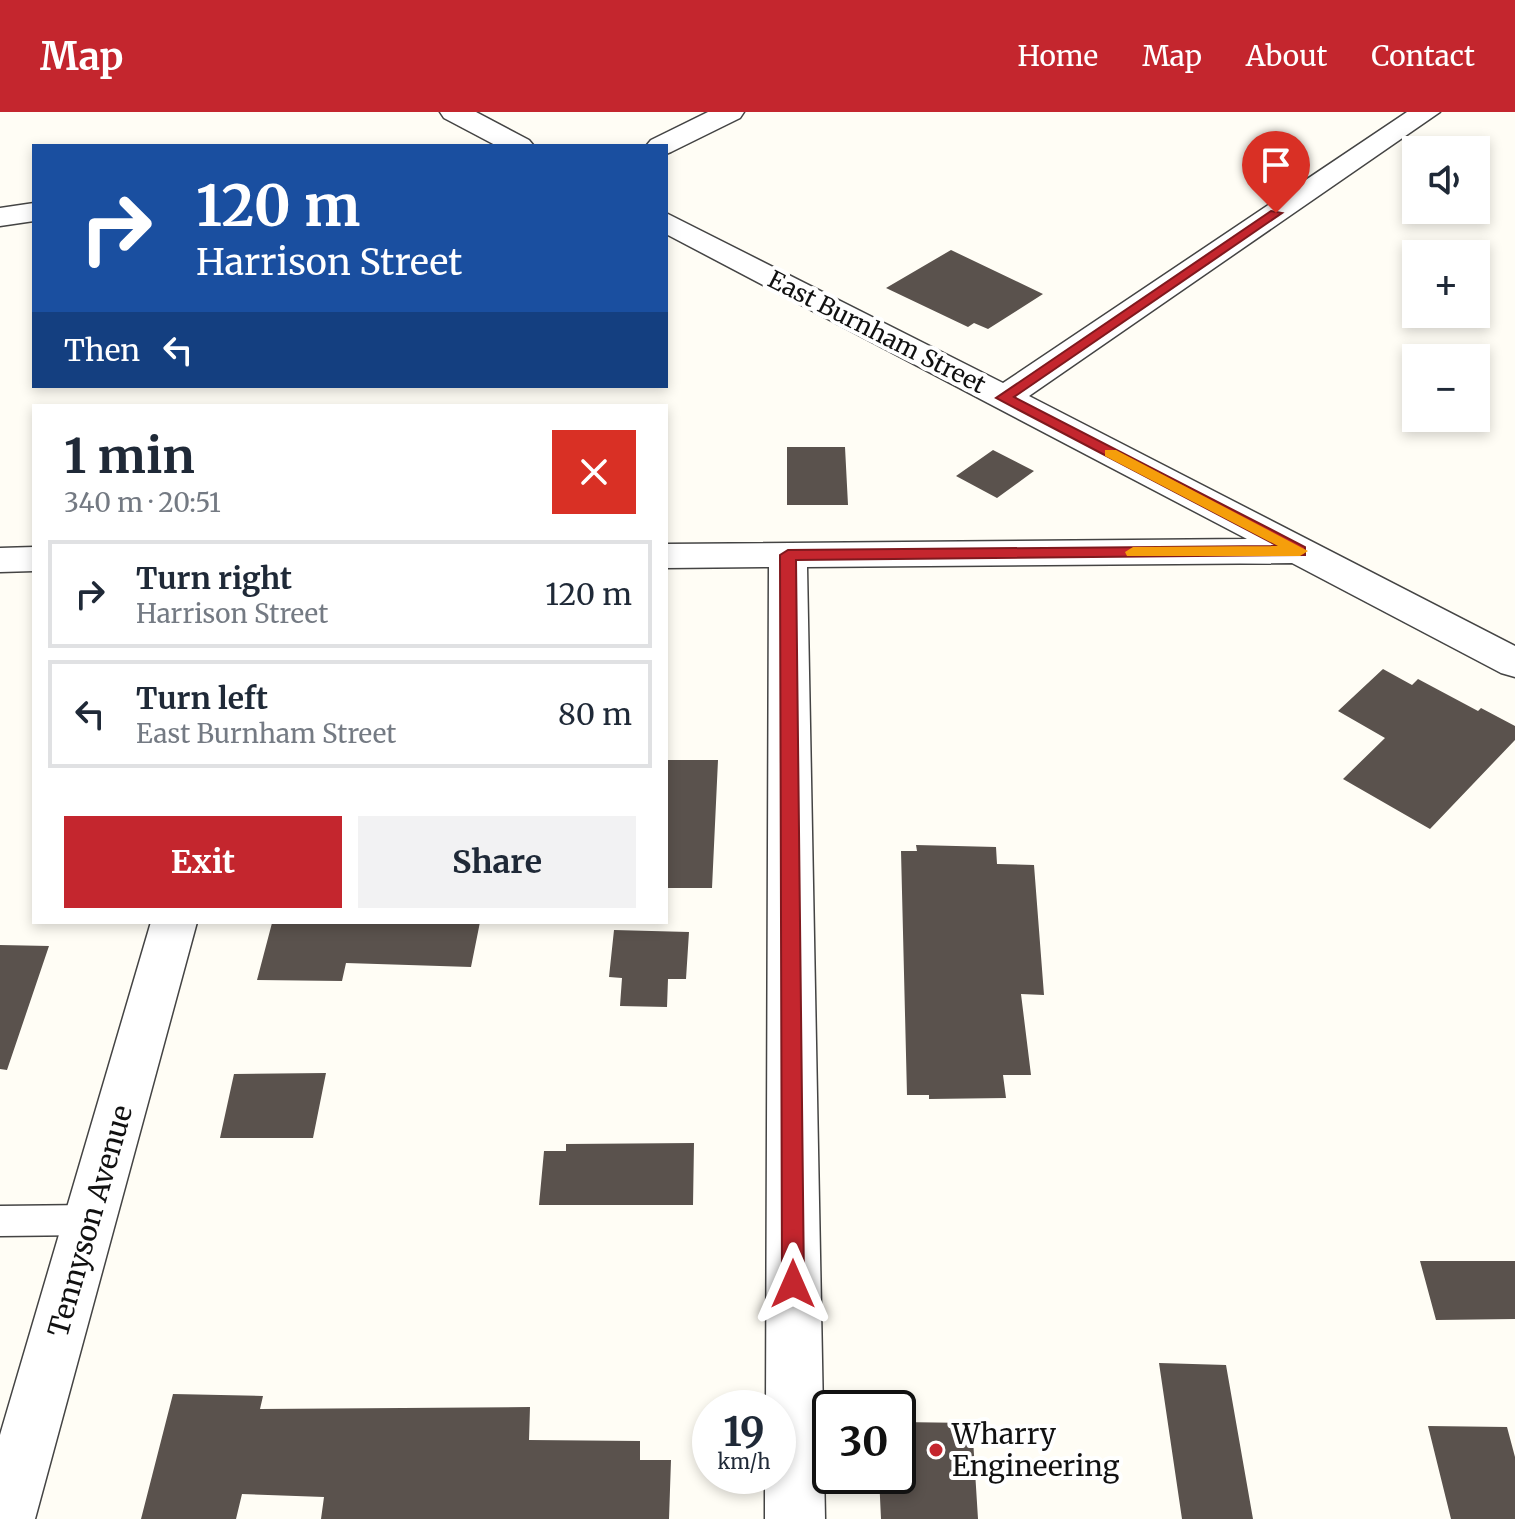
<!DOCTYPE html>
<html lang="en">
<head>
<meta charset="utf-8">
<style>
	:root { --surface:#fff; --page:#f2f2f3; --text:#1f2937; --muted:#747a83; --line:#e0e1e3; --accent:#c4262e }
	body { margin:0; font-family:Merriweather,serif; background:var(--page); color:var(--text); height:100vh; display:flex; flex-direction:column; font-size:30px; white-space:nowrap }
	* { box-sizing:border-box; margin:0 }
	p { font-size:26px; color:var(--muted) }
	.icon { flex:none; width:44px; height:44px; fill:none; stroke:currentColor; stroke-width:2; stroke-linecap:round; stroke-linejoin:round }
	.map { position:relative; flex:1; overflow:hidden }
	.panel { position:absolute; left:32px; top:292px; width:636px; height:520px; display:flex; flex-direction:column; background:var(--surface); border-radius:0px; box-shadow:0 4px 12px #0003 }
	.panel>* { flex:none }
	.hud { position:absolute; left:32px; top:32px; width:636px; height:244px; border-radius:0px; box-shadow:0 4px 12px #0003; background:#1a4fa0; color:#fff; overflow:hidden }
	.buttons { position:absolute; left:1402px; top:24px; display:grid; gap:16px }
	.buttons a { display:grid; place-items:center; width:88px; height:88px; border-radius:0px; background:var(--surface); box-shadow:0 4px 12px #0003; font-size:40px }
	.speed { position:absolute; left:692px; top:1278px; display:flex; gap:16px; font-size:40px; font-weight:700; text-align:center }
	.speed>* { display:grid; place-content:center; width:104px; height:104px; border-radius:50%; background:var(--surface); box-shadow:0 4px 12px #0003; line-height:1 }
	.speed small { font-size:20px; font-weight:400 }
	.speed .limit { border:4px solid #111; border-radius:12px; background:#fff; color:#111 }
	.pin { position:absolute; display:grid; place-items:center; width:68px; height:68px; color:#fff; margin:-82px -34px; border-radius:50% 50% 50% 0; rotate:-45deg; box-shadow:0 0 8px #0007 }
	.pin .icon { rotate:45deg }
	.me { position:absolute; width:88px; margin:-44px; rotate:0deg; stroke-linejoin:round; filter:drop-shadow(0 0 6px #0008) }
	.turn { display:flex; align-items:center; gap:28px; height:168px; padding:0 32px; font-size:36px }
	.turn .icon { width:104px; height:104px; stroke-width:2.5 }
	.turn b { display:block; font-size:56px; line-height:68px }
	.then { display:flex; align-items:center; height:76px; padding:0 32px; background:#0003; gap:16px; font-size:30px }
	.round { display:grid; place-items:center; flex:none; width:84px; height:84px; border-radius:0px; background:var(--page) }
	.overview { display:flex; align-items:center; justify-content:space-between; height:136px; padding:0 32px }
	h1 { font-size:48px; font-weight:700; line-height:60px }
	.cta { display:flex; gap:16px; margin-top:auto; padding:16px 32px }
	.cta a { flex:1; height:92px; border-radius:0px; background:var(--accent); color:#fff; font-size:32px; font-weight:700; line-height:92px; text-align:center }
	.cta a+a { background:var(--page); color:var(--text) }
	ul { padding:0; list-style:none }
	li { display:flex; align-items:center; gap:24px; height:108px; margin:0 16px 12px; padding:0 16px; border:4px solid var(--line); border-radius:0px }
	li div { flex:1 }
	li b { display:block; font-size:30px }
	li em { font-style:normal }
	header { display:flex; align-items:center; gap:48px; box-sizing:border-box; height:112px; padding:0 40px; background:var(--accent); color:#fff }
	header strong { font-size:38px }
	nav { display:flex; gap:44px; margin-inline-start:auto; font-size:28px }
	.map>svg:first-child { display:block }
</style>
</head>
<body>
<header>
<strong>Map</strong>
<nav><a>Home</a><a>Map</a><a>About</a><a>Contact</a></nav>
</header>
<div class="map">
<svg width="1515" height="1407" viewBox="0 0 1515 1407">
	<rect width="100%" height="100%" fill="#fffdf5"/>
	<!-- building -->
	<path fill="#5a524d" d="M 951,138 L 1043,182 L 988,217 L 974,211 L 968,215 L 886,176 Z
		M 787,335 L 845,335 L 848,393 L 787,393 Z
		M 993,338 L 1034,359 L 997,386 L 956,364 Z
		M 1383,557 L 1412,573 L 1418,567 L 1478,599 L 1481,596 L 1515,614 L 1515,628 L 1430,717 L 1343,667 L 1385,626 L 1338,599 Z
		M 666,648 L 718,648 L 712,776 L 666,776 Z
		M 916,733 L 996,735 L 997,752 L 1034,753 L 1044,883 L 1021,882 L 1031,963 L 1003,963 L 1006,986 L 929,987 L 929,983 L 907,983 L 901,739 L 917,739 Z
		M 421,810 L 480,810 L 471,855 L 346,851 L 342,869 L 257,868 L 272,811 Z
		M 614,818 L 689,820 L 686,867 L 668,867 L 667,895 L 620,894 L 622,866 L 609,865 Z
		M 0,833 L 49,834 L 7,958 L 0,957 Z
		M 326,961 L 313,1026 L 220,1026 L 234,962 Z
		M 694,1031 L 693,1093 L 539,1093 L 544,1039 L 566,1039 L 566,1032 Z
		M 1420,1149 L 1515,1149 L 1515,1207 L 1436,1208 Z
		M 1159,1251 L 1226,1253 L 1253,1407 L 1182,1407 Z
		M 173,1282 L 263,1284 L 260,1297 L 530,1295 L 529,1328 L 640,1329 L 640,1348 L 671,1348 L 669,1407 L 321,1407 L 324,1385 L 242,1382 L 236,1407 L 141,1407 Z
		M 898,1310 L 972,1311 L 978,1407 L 881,1407 L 879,1364 L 898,1364 Z
		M 1428,1314 L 1507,1315 L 1515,1345 L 1515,1407 L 1451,1407 Z"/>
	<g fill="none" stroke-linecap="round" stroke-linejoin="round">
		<defs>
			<path id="lane" d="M 90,1093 L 102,1098 L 107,1108 L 102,1118 L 90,1123 L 0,1124 L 0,1094 Z"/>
			<path id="street" d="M 440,0 L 476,0 L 529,28 L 534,34 L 497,34 L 444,6 Z
				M 708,0 L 744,0 L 740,6 L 671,40 L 666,42 L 666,34 L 646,34 L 651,28 Z
				M 1407,0 L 1440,0 L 1029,284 L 1515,534 L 1515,565 L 1501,561 L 1292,451 L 807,455 L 825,1407 L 765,1407 L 765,1364 L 778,1364 L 778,1296 L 766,1296 L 769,455 L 666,456 L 666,432 L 1247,427 L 666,122 L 666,101 L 1003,271 Z
				M 34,91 L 34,109 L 0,114 L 0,96 Z
				M 34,435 L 34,459 L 0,460 L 0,436 Z
				M 151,810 L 197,810 L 35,1407 L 0,1407 L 0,1323 Z"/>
		</defs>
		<!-- lane casing -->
		<use href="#lane" stroke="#444" stroke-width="3"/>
		<!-- street casing -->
		<use href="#street" stroke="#444" stroke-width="3"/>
		<!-- lane -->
		<use href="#lane" fill="#fff" fill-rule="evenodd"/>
		<!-- street -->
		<use href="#street" fill="#fff" fill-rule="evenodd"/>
	</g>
	<!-- route -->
	<path fill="#c4262e" stroke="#7f191e" stroke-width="2" d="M 1271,99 L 1282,101 L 1014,285 L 1305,435 L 1305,443 L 796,448 L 804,1172 L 801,1180 L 793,1183 L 785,1180 L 782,1172 L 780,443 L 788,438 L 1278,434 L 996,286 Z"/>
	<!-- slow -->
	<path fill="#f59e0b" d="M 1105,338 L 1116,338 L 1308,439 L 1300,444 L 1127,444 L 1125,440 L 1133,435 L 1278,434 L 1105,344 Z"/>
	<!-- markers -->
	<circle fill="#c4262e" stroke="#fff" stroke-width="3" cx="936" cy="1338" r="8"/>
	<g text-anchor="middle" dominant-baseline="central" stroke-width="8" stroke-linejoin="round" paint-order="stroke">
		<!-- street labels -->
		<g font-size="24" fill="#111" stroke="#fff">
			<text transform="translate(877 220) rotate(27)">East Burnham Street</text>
		</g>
		<!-- near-street labels -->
		<g font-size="28" fill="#111" stroke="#fff">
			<text transform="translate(90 1109) rotate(-74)">Tennyson Avenue</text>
		</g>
		<!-- near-poi labels -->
		<g font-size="28" fill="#111" stroke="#fff" text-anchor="start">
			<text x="952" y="1322">Wharry<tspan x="952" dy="32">Engineering</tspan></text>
		</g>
	</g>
</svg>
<div class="buttons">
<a><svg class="icon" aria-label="sound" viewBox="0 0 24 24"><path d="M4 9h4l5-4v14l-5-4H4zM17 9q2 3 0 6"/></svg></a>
<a>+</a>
<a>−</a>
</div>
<div class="speed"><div>19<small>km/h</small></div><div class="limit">30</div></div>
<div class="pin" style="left:1276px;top:101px;background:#d93025"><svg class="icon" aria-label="arrive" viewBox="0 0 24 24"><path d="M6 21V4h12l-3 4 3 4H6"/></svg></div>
<svg class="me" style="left:793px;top:1172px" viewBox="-20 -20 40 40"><path d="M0-17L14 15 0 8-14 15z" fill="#c4262e" stroke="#fff" stroke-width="4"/></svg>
<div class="hud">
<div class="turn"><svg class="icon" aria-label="right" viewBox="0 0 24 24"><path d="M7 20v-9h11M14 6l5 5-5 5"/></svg><div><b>120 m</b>Harrison Street</div></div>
<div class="then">Then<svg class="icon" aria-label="left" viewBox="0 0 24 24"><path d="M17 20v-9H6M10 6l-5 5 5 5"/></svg></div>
</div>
<section class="panel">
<div class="overview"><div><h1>1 min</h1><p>340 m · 20:51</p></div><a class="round" style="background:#d93025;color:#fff"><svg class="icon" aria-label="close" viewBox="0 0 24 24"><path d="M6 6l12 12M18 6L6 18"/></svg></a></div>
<ul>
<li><svg class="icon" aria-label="right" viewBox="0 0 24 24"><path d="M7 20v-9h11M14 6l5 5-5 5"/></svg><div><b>Turn right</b><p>Harrison Street</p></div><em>120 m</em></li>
<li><svg class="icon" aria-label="left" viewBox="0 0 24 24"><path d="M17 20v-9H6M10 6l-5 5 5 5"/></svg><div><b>Turn left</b><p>East Burnham Street</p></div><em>80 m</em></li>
</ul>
<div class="cta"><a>Exit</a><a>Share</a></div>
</section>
</div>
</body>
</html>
